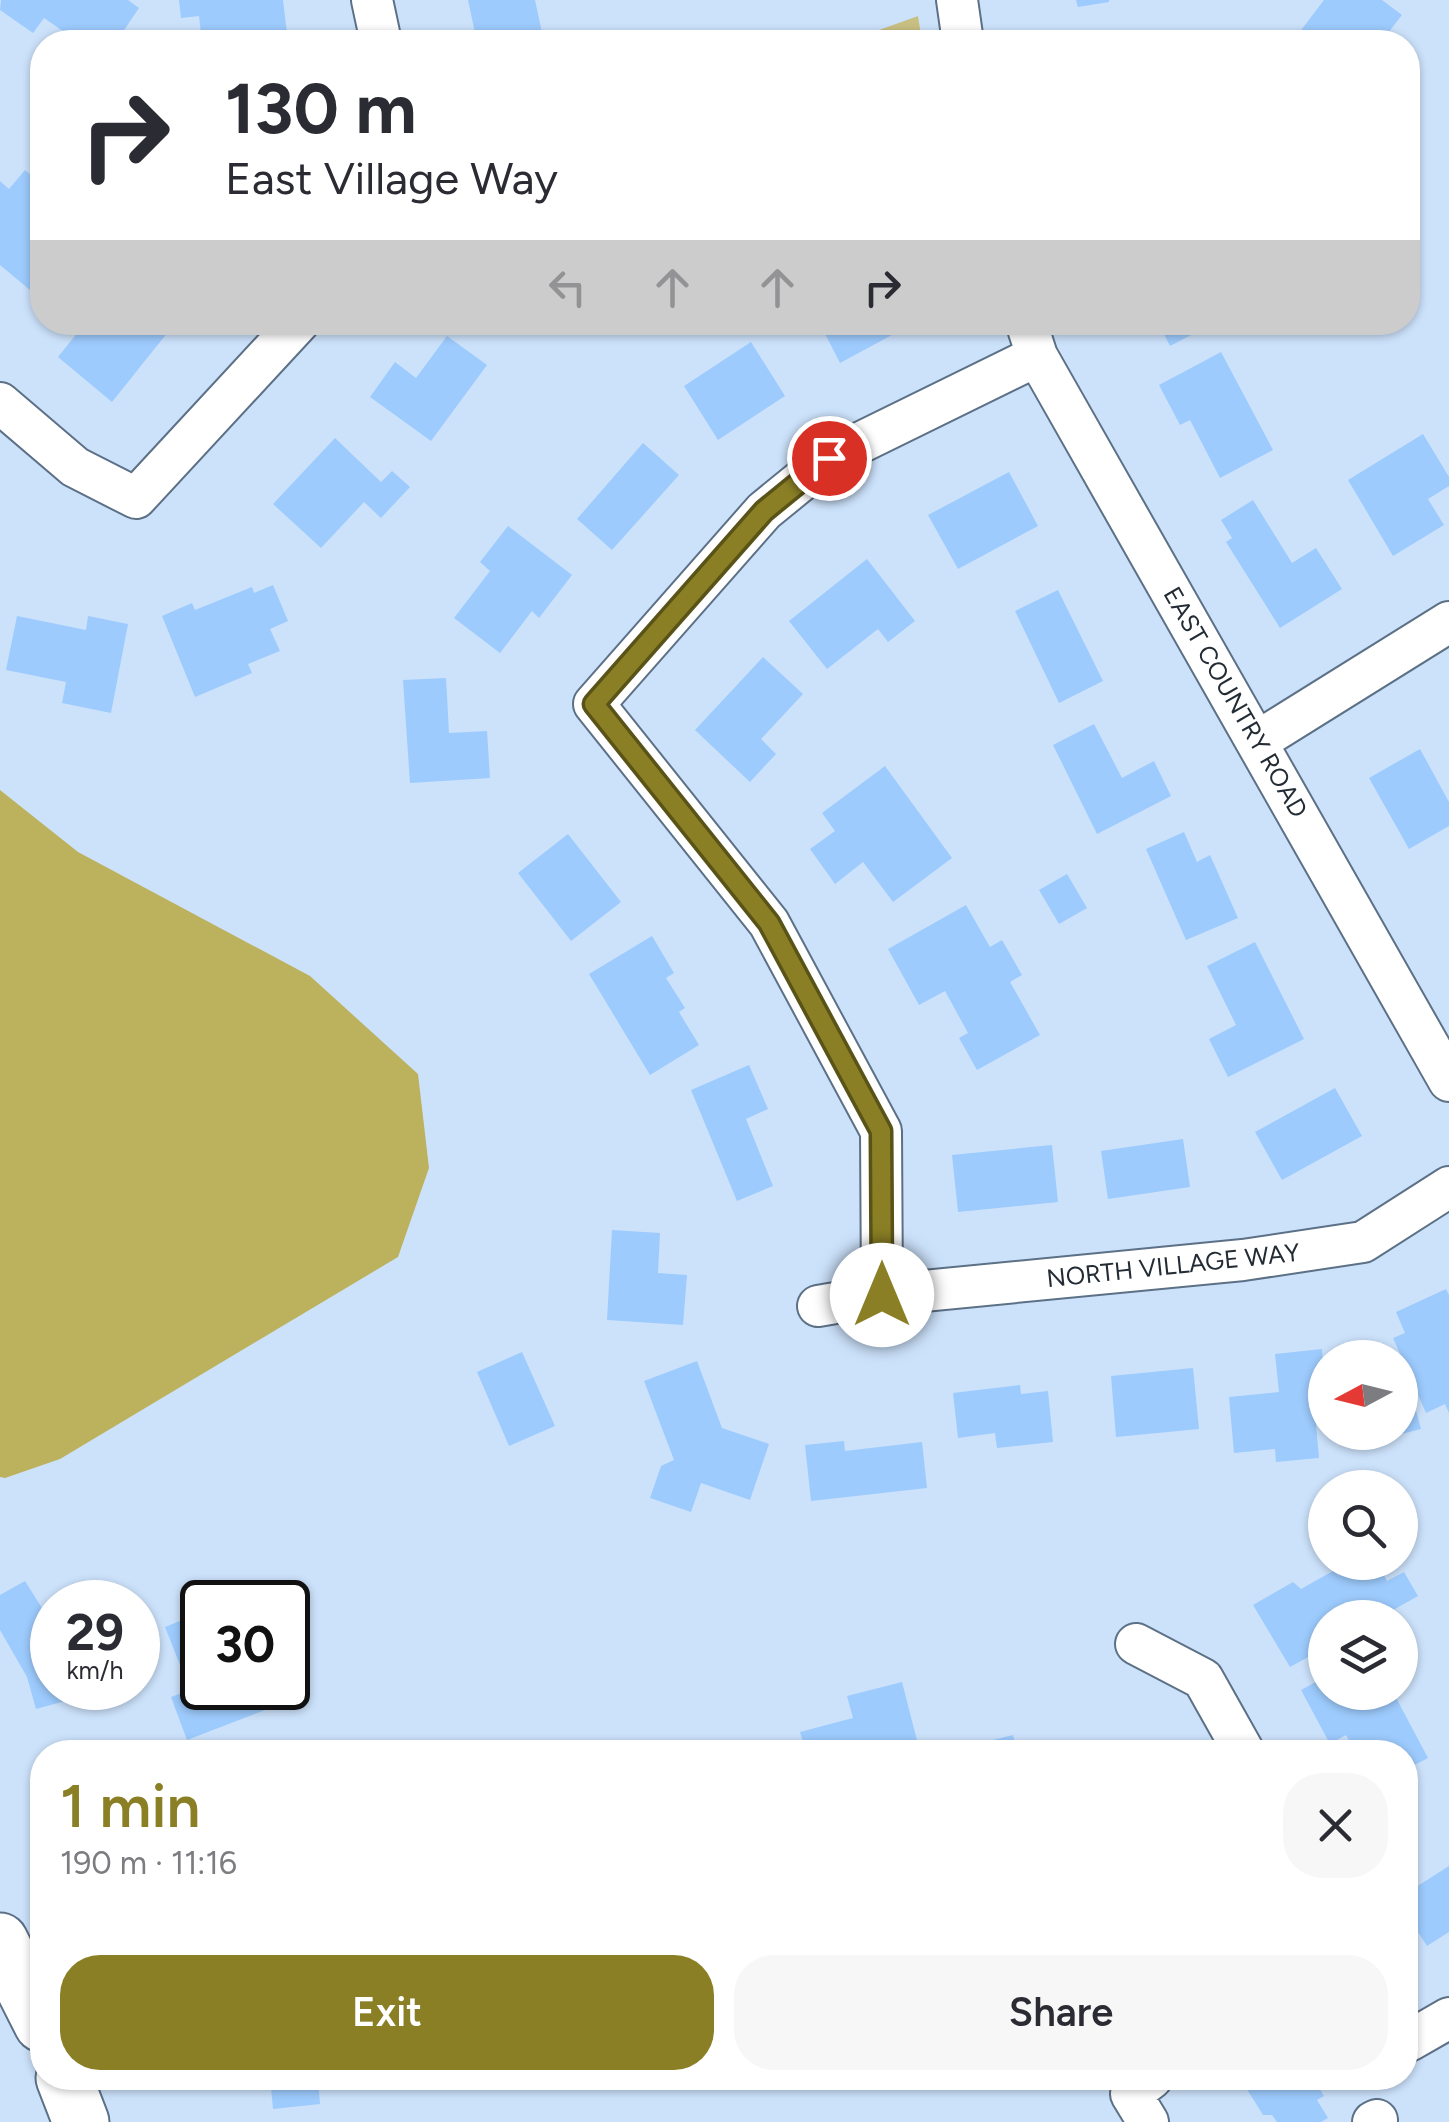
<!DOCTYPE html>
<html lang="en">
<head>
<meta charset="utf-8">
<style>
	:root { --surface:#fff; --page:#f7f7f7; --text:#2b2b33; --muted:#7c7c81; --accent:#8a7f25 }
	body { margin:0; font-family:Figtree,sans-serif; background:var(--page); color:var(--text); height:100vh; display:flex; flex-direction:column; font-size:38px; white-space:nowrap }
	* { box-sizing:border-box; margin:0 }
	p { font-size:32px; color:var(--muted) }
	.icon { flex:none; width:55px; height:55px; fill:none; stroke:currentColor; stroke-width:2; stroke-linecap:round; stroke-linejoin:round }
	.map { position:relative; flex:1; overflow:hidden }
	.panel { position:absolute; left:30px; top:1740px; width:1388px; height:350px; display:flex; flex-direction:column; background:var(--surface); border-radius:40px; box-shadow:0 2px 8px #0004 }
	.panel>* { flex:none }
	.guide { position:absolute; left:30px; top:30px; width:1390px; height:305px; border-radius:40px; box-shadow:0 2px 8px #0004; background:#fff; color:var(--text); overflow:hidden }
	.needle { width:65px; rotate:263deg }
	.buttons { position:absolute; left:1308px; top:1340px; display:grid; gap:20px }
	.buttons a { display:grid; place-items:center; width:110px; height:110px; border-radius:50%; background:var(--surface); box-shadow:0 2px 8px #0004; font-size:50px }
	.speed { position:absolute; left:30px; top:1580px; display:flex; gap:20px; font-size:50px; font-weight:700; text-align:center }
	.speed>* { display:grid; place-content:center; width:130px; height:130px; border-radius:50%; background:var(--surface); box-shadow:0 2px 8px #0004; line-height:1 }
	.speed small { font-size:25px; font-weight:400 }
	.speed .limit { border:5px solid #111; border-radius:15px; background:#fff; color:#111 }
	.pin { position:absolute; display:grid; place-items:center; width:85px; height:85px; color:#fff; margin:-42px; border:5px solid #fff; border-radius:50%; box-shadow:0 2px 10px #0007 }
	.me { position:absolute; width:110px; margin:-55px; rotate:0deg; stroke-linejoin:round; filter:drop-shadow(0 0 8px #0008) }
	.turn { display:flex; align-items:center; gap:35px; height:210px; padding:0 30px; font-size:45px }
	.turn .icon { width:130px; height:130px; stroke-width:2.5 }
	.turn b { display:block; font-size:70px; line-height:85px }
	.lanes { display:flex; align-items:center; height:95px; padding:0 30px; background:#0003; justify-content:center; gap:50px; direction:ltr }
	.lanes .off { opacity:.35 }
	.round { display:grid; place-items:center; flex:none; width:105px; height:105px; border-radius:40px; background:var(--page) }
	.head { display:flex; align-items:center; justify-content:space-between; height:170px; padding:0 30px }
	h1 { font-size:60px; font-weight:600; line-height:75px; color:var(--accent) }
	.button { display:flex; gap:20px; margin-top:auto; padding:20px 30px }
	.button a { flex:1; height:115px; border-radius:40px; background:var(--accent); color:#fff; font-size:40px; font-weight:600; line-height:115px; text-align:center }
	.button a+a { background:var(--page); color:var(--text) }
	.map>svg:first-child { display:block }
</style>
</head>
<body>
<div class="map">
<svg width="1449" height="2122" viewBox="0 0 1449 2122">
	<rect width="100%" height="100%" fill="#cce2fb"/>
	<!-- green -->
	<path fill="#c8c083" d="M 918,16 L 922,42 L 846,42 Z"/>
	<!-- water -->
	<path fill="#bcb15d" d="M 0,790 L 78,852 L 310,976 L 418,1074 L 429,1168 L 398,1257 L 60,1459 L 5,1478 L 0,1477 Z"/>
	<!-- building -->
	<path fill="#9dcbfd" d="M 1,0 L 128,0 L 139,8 L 116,42 L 61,42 L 67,34 L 44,18 L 33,33 L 0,10 Z
		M 179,0 L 283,0 L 288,42 L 202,42 L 199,16 L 181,18 Z
		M 468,0 L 535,0 L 544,42 L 477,42 Z
		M 1076,0 L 1109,0 L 1109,2 L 1078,7 Z
		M 1324,0 L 1382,0 L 1402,15 L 1381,42 L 1292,42 Z
		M 25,170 L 42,185 L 42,287 L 36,295 L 0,265 L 0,181 L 9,189 Z
		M 86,322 L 176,322 L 112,402 L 58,357 Z
		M 819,322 L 916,322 L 840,363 Z
		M 1158,322 L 1216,322 L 1170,346 Z
		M 447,336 L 487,365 L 431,441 L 370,397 L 395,362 L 416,378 Z
		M 751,342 L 785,396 L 718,440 L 684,386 Z
		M 1221,352 L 1273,450 L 1220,478 L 1190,420 L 1180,425 L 1159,385 Z
		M 1423,434 L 1449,477 L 1449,486 L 1428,499 L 1444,525 L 1393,556 L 1348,480 Z
		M 335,438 L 381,482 L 392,471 L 410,487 L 381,518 L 364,502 L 321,548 L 273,504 Z
		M 643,443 L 679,475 L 612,550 L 577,519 Z
		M 1009,472 L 1038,526 L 958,569 L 928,515 Z
		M 1253,500 L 1292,563 L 1316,548 L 1342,589 L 1280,628 L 1226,542 L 1232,538 L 1221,520 Z
		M 508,526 L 572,575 L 539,618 L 532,611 L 500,653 L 454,618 L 490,571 L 480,562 Z
		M 867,559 L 915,621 L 888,642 L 878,629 L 827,669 L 789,621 Z
		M 273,585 L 288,621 L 270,629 L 280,651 L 248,664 L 252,673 L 195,697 L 162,616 L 192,603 L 195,610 L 252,587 L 254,593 Z
		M 1058,590 L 1103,681 L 1059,703 L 1015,611 Z
		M 17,616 L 86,630 L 88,616 L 128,624 L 111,713 L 62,703 L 66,682 L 6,670 Z
		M 763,657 L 803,694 L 761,739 L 776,754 L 750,782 L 695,730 Z
		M 446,678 L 449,733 L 487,731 L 490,778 L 410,783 L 403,680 Z
		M 1094,724 L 1122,778 L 1154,761 L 1171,796 L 1097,834 L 1053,745 Z
		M 1420,749 L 1449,802 L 1449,826 L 1409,849 L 1369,778 Z
		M 885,766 L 952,858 L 893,902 L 863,862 L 835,884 L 810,849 L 835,831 L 822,813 Z
		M 1184,832 L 1197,862 L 1210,855 L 1238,918 L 1186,940 L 1146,849 Z
		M 568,834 L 621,902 L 571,941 L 518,873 Z
		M 1067,874 L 1087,908 L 1059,924 L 1039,890 Z
		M 966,905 L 990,947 L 1002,940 L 1022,975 L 1010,982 L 1040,1035 L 977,1070 L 959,1038 L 968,1033 L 945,991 L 919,1005 L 888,949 Z
		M 652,936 L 674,973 L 666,978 L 685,1008 L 679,1012 L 699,1045 L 650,1075 L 589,974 Z
		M 1255,942 L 1304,1039 L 1228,1077 L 1209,1039 L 1236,1025 L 1207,966 Z
		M 749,1065 L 768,1109 L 746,1119 L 773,1186 L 737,1201 L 691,1090 Z
		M 1335,1088 L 1362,1136 L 1282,1180 L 1255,1132 Z
		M 1183,1139 L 1190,1187 L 1108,1199 L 1101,1151 Z
		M 1052,1145 L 1058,1202 L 958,1212 L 952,1155 Z
		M 612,1230 L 660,1233 L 658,1273 L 687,1275 L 683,1325 L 607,1320 Z
		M 1446,1289 L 1449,1295 L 1449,1413 L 1445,1404 L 1426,1413 L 1393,1338 L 1405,1333 L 1396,1312 Z
		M 1322,1349 L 1325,1401 L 1314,1402 L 1319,1458 L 1276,1462 L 1275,1449 L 1234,1453 L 1229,1397 L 1279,1392 L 1275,1354 Z
		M 522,1352 L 555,1426 L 509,1446 L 477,1372 Z
		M 697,1361 L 722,1428 L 769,1444 L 750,1500 L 701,1483 L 691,1512 L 650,1498 L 661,1466 L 674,1460 L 644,1381 Z
		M 1193,1368 L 1199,1429 L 1116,1437 L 1111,1376 Z
		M 1020,1385 L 1021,1394 L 1048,1391 L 1053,1442 L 997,1448 L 995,1433 L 958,1438 L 953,1393 Z
		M 1412,1396 L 1421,1429 L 1386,1438 L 1384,1432 L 1400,1432 L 1400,1399 Z
		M 844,1441 L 845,1451 L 922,1442 L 927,1488 L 811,1501 L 805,1445 Z
		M 1349,1562 L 1353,1562 L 1358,1570 L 1377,1562 L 1387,1581 L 1404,1572 L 1418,1596 L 1379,1618 L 1325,1618 L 1325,1648 L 1290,1667 L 1253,1605 L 1293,1582 L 1301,1589 Z
		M 25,1581 L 52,1624 L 52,1688 L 78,1688 L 80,1697 L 36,1709 L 27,1677 L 0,1630 L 0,1595 Z
		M 202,1612 L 202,1688 L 257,1688 L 265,1710 L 187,1740 L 171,1697 L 190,1690 L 165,1627 Z
		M 1325,1677 L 1325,1692 L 1393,1692 L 1428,1758 L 1405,1770 L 1405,1752 L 1355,1752 L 1346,1735 L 1330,1744 L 1301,1690 Z
		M 902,1682 L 920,1752 L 806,1752 L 800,1732 L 853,1718 L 847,1696 Z
		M 1013,1735 L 1017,1752 L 948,1752 L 948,1751 Z
		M 1449,1866 L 1449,1932 L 1427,1946 L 1405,1912 L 1405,1894 Z
		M 270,2078 L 318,2078 L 320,2104 L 273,2109 Z
		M 1240,2078 L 1313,2078 L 1324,2096 L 1317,2100 L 1328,2118 L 1321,2122 L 1277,2122 L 1272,2115 L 1263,2115 Z"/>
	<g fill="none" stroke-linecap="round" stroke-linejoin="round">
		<defs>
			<path id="street" d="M 372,0 L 381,42
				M 957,0 L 963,42
				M 1026,322 L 1037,356 L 1449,1081
				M 0,403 L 75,467 L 136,498 L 299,322
				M 1258,741 L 1449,622
				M 882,1295 L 881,1131 L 769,923 L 594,704 L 764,511 L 829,458 L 1037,356
				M 818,1306 L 882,1295 L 1243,1260 L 1363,1242 L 1449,1187
				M 1136,1644 L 1203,1679 L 1244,1752
				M 1405,2034 L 1409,2041 L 1449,2018
				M 1148,2122 L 1131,2094 L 1152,2078
				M 1373,2122 L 1377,2120"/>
			<path id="primary" d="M 0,1941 L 42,2024
				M 64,2078 L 81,2122"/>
		</defs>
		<!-- street casing -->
		<use href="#street" stroke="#5c7086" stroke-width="44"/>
		<!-- primary casing -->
		<use href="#primary" stroke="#5c7086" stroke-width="59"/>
		<!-- street -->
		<use href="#street" stroke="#fff" stroke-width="40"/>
		<!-- primary -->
		<use href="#primary" stroke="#fff" stroke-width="55"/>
	</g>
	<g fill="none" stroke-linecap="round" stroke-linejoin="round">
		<defs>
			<path id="route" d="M 829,458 L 764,511 L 594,704 L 769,923 L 881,1131 L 882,1295"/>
		</defs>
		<!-- route casing -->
		<use href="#route" stroke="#5a5318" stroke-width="25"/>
		<!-- route -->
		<use href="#route" stroke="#8a7f25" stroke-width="18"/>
	</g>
	<g text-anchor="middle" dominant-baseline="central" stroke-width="8" stroke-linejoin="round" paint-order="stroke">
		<!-- street labels -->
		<g font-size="25" fill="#232c35" stroke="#fff">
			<text transform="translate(1236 702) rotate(60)">EAST COUNTRY ROAD</text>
			<text transform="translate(1173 1265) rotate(-6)">NORTH VILLAGE WAY</text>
		</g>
	</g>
</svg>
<div class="buttons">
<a><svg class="needle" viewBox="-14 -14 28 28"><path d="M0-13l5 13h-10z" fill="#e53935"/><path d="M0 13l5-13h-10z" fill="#7c7c81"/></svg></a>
<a><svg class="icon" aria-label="search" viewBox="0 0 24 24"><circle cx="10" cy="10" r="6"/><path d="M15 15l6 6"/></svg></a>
<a><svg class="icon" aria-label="layers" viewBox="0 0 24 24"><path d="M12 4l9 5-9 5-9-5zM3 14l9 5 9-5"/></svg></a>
</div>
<div class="speed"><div>29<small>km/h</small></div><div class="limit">30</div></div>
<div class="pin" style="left:829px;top:458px;background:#d93025"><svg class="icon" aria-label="arrive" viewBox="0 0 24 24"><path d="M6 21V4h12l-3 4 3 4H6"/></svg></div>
<svg class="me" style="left:882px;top:1295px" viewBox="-20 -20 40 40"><circle r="19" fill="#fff"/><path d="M0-13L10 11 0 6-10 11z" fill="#8a7f25"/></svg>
<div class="guide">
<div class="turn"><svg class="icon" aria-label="right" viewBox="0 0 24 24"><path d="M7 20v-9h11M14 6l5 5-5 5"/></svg><div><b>130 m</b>East Village Way</div></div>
<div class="lanes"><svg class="icon off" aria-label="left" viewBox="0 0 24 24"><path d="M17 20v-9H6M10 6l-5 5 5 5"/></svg><svg class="icon off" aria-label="ahead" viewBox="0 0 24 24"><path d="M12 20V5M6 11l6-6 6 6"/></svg><svg class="icon off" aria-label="ahead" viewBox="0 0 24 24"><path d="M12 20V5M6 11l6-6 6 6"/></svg><svg class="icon" aria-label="right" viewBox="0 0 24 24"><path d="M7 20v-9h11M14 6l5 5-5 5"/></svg></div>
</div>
<section class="panel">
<div class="head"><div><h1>1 min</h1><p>190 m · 11:16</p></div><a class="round"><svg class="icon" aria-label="close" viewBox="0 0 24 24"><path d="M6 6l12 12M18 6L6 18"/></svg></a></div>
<div class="button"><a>Exit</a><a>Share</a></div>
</section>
</div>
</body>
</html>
